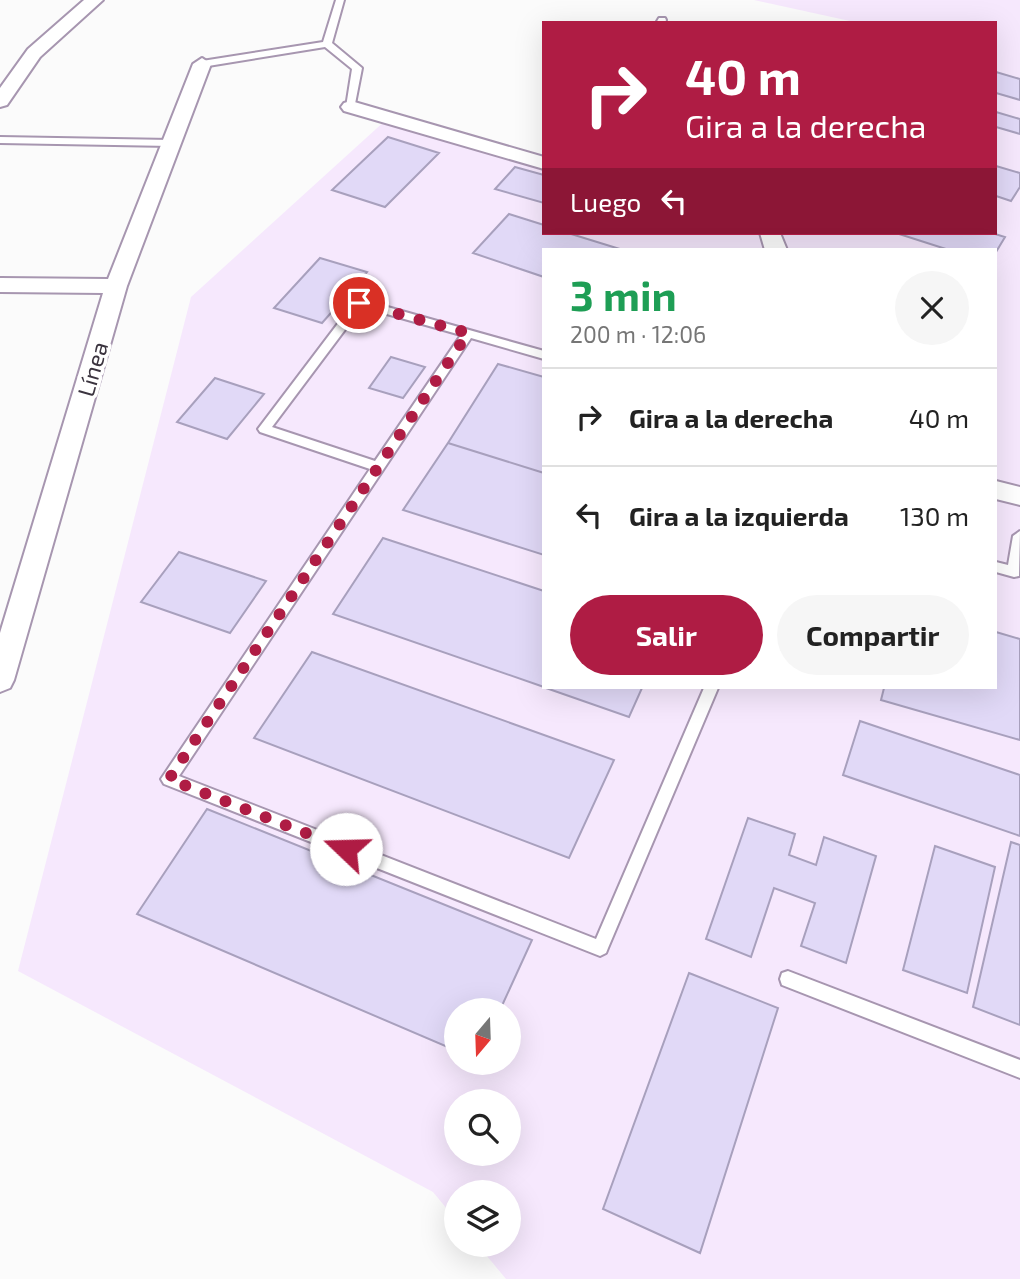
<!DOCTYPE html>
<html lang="es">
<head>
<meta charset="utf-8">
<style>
	:root { --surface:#fff; --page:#f6f6f6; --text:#222; --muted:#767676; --line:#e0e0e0; --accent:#af1c44 }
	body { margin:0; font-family:"Exo 2",sans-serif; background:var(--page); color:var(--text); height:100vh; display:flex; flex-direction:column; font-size:26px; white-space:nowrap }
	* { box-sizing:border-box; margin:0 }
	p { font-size:23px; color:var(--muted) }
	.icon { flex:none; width:38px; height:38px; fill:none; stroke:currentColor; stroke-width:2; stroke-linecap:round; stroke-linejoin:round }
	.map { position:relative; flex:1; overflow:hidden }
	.sheet { position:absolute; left:542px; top:248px; width:455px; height:441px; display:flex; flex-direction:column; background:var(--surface); border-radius:0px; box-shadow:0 7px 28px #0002 }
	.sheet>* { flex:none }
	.hud { position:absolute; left:542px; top:21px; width:455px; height:214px; border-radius:0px; box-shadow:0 7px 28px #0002; background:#af1c44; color:#fff; overflow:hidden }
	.needle { width:46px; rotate:199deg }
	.controls { position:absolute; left:444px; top:998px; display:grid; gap:14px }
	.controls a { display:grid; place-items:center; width:77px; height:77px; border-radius:50%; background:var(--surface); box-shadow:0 7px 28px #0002; font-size:35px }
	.pin { position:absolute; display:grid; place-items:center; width:60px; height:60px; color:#fff; margin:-30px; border:4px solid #fff; border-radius:50%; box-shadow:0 2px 7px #0007 }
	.me { position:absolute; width:77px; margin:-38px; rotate:291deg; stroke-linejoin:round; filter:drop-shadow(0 0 5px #0008) }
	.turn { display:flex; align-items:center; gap:24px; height:147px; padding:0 28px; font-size:32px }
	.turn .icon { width:91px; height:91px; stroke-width:2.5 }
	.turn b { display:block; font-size:49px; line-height:60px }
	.then { display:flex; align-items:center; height:66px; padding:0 28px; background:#0003; gap:14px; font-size:26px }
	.round { display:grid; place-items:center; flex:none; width:74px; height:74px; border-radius:37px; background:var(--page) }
	.overview { display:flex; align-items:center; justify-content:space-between; height:119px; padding:0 28px }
	h1 { font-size:42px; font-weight:700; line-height:52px; color:#1e9e55 }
	.button { display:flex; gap:14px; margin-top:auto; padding:14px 28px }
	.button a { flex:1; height:80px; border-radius:42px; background:var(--accent); color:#fff; font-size:28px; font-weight:700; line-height:80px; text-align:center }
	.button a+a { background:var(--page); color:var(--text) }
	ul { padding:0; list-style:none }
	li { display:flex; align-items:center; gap:21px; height:98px; padding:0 28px; border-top:2px solid var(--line) }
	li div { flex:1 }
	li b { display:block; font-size:26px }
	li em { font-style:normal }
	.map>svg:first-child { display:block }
</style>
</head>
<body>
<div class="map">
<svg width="1020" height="1279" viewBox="0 0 1020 1279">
	<rect width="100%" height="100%" fill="#fbfbfb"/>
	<!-- built -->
	<path fill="#f6e8fd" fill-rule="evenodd" d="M 754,0 L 1020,0 L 1020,1279 L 506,1279 L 477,1244 L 509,1244 L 509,1192 L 457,1192 L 457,1221 L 433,1192 L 18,971 L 191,297 L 387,119 L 544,159 L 544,233 L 996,233 L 996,23 L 859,23 ZM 544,250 L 996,250 L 996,688 L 544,688 ZM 457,1010 L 509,1010 L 509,1062 L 457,1062 ZM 457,1101 L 509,1101 L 509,1153 L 457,1153 Z"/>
	<!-- building -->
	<path fill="#e1d9f7" stroke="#a8a0bd" stroke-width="2" d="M 996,72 L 1020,79 L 1020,100 L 996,93 Z
		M 996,112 L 1020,119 L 1020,134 L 996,127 Z
		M 388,137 L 439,153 L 385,207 L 332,190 Z
		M 996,166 L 1020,173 L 1020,187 L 1011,201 L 996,196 Z
		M 515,167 L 544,175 L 544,203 L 495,189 Z
		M 509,214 L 544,225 L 544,233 L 568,233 L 623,250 L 544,250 L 544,277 L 473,253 Z
		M 896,233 L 992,233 L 1005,237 L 996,252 L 949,250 Z
		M 320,258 L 367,272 L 322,323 L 274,308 Z
		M 391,357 L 425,367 L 403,398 L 369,388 Z
		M 498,364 L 544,377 L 544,473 L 448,443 Z
		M 215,378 L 264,394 L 227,439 L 177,422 Z
		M 448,443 L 544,473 L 544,555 L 403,510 Z
		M 383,538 L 544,591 L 544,687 L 333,614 Z
		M 179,552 L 266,581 L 230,633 L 141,602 Z
		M 996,632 L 1020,639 L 1020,740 L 881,700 L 884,688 L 996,688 Z
		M 312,652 L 614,760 L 569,858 L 254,738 Z
		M 546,688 L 642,688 L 629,717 Z
		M 860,721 L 1020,775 L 1020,836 L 843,775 Z
		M 207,809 L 532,940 L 500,1010 L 457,1010 L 457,1051 L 137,914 Z
		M 748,818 L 795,834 L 789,855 L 816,865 L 824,837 L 876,856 L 846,963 L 801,946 L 815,903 L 774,888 L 751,957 L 706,939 Z
		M 1011,842 L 1020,845 L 1020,1025 L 973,1007 Z
		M 935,846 L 995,867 L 967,993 L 903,970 Z
		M 689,973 L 778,1008 L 700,1253 L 603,1209 Z"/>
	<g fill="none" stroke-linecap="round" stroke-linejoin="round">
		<defs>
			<path id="service" d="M 336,0 L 344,0 L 332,43 L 362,68 L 354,109 L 346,107 L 352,69 L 325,47 L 202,67 L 197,64 L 202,61 L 323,42 Z
				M 659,18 L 665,18 L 666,20 L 665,23 L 656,23 Z
				M 0,137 L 171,140 L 176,143 L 171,146 L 0,143 Z
				M 359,299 L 544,351 L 544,359 L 471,338 L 179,776 L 596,939 L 704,688 L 718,688 L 608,948 L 606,953 L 600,956 L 164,784 L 161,779 L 370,469 L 260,432 L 258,429 L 355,301 ZM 362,307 L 461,335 L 375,461 L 272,427 Z
				M 1020,531 L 1019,576 L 1014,577 L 996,572 L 996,562 L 1008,565 L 1013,536 Z
				M 788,971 L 1020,1060 L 1020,1078 L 782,985 L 780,979 L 782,973 Z"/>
			<path id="minor" d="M 84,0 L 103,0 L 40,57 L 7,105 L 0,107 L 0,88 L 28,49 Z
				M 202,58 L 211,64 L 127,286 L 14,680 L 10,688 L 0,692 L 0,633 L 103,293 L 0,292 L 0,278 L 108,279 L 193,64 Z
				M 351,101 L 544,157 L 544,169 L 344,111 L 341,107 L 344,103 Z
				M 760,233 L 780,233 L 787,250 L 765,250 Z
				M 996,481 L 1020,487 L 1020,505 L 996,499 Z"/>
		</defs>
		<!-- service casing -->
		<use href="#service" stroke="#a796b0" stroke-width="4"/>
		<!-- minor casing -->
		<use href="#minor" stroke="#a796b0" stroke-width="4"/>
		<!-- service -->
		<use href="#service" fill="#fff" fill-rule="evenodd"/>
		<!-- minor -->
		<use href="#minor" fill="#fff" fill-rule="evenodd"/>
	</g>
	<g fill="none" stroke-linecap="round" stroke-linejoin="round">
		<!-- route -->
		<path stroke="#af1c44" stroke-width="12" stroke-dasharray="0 21.6" d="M 346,849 L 169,779 L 468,333 L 359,303"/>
	</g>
	<g text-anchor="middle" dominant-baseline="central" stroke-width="7" stroke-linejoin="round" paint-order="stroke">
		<!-- street labels -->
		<g font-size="23" fill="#3b343f" stroke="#fff">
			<text transform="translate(92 369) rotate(-74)">Línea</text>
		</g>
	</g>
</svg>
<div class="controls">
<a><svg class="needle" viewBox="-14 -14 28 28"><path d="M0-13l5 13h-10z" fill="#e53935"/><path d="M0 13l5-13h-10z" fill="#767676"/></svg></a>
<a><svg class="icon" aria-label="search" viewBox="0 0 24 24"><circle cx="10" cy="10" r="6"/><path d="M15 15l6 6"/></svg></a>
<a><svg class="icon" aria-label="layers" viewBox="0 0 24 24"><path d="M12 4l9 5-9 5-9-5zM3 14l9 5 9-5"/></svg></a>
</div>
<div class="pin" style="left:359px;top:303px;background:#d93025"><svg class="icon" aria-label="arrive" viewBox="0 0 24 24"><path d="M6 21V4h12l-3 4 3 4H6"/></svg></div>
<svg class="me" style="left:346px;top:849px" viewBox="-20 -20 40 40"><circle r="19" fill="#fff"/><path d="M0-13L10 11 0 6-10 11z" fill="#af1c44"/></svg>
<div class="hud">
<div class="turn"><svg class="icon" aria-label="right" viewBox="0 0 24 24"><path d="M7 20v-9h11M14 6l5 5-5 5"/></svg><div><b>40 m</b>Gira a la derecha</div></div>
<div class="then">Luego<svg class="icon" aria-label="left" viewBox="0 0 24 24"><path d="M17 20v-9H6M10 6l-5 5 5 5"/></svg></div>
</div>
<section class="sheet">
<div class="overview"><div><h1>3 min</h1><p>200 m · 12:06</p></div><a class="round"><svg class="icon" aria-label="close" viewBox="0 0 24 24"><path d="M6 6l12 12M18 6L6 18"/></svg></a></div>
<ul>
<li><svg class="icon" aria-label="right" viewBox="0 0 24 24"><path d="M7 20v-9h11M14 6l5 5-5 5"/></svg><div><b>Gira a la derecha</b></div><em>40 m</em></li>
<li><svg class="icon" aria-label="left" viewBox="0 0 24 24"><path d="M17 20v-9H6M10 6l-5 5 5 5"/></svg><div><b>Gira a la izquierda</b></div><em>130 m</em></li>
</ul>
<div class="button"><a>Salir</a><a>Compartir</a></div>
</section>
</div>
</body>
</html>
